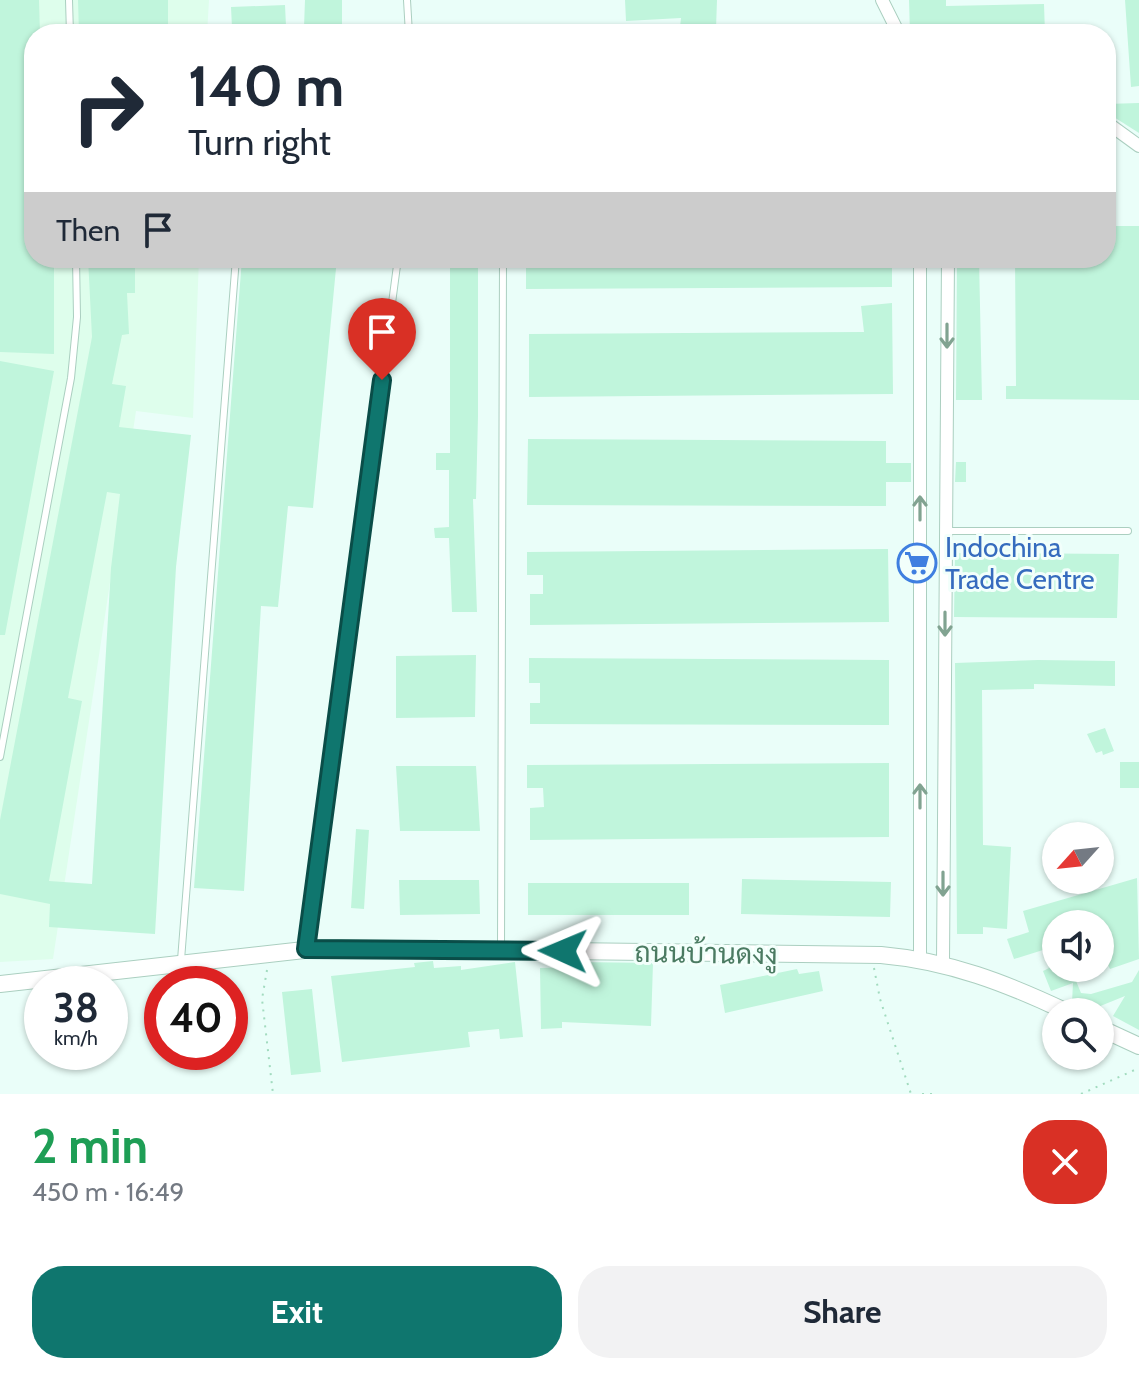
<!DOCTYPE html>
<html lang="en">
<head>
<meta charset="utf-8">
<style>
	:root { --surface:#fff; --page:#f2f2f3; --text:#1f2937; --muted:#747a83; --accent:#0f766e }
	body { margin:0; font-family:Cabin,Sarabun,sans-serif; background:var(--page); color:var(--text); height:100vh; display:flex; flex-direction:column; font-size:30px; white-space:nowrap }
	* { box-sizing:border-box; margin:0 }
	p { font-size:26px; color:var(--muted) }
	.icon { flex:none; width:44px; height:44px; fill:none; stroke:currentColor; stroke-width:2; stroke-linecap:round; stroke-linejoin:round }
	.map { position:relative; height:1094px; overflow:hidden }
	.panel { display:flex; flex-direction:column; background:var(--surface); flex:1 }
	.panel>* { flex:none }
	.top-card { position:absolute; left:24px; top:24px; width:1092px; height:244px; border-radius:32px; box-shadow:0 2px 6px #0004; background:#fff; color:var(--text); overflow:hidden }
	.needle { width:52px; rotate:243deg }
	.buttons { position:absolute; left:1042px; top:822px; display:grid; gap:16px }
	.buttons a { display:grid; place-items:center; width:72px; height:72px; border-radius:50%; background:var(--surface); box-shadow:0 2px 6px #0004; font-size:40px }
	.speed { position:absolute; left:24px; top:966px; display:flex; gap:16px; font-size:40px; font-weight:700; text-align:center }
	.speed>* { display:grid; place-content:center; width:104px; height:104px; border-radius:50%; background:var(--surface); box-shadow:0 2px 6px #0004; line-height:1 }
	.speed small { font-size:20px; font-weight:400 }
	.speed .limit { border:12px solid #d22; background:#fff; color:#111 }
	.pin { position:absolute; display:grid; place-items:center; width:68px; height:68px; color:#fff; margin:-82px -34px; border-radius:50% 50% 50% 0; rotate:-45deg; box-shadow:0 0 8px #0007 }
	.pin .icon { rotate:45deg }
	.me { position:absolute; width:88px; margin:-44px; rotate:271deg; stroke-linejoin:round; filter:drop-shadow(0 0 6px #0008) }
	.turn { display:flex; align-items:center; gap:28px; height:168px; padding:0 32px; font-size:36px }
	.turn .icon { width:104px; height:104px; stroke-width:2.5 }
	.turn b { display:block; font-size:56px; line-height:68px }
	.then { display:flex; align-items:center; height:76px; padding:0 32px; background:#0003; gap:16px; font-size:30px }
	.round { display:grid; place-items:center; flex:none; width:84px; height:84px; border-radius:32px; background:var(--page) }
	.summary { display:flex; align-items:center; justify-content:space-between; height:136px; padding:0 32px }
	h1 { font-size:48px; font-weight:700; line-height:60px; color:#1e9e55 }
	.cta { display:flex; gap:16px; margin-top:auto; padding:16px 32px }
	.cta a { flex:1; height:92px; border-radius:32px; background:var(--accent); color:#fff; font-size:32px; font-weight:700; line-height:92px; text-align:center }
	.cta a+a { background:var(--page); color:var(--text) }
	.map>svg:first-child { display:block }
</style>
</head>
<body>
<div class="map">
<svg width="1139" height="1094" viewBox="0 0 1139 1094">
	<rect width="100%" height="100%" fill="#eafef9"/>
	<!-- commercial -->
	<path fill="#defeec" d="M 0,0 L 209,0 L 207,34 L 34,34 L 34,258 L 199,258 L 193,418 L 136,411 L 53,959 L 0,962 Z"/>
	<!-- building -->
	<path fill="#c0f5dc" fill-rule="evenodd" d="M 0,0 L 39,0 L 40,34 L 34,34 L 34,258 L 54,258 L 54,354 L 0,352 Z
		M 78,0 L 168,0 L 168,34 L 79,34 Z
		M 305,0 L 342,0 L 342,28 L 304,27 Z
		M 625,0 L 717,0 L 716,29 L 680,27 L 681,18 L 626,21 Z
		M 909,0 L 946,0 L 946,6 L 1044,4 L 1045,34 L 910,34 Z
		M 1125,0 L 1139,0 L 1139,86 L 1131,87 Z
		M 285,5 L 286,26 L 232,28 L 231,7 Z
		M 1139,103 L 1139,133 L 1106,112 L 1106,104 Z
		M 1106,226 L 1139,226 L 1139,400 L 1006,399 L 1006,386 L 1016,386 L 1015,258 L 1106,258 Z
		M 88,258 L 135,258 L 135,293 L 127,293 L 129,334 L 122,335 L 112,384 L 126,386 L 119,427 L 191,435 L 176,567 L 155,934 L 49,927 L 50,904 L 0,894 L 0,820 L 92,337 ZM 107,492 L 120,494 L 111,568 L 92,884 L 49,881 L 82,701 L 68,698 Z
		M 242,258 L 337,258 L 313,508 L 288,506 L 278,607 L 261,606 L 244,891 L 194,888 Z
		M 450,258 L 478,258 L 478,416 L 476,499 L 473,499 L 477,612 L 452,612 L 449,538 L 435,538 L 434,528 L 449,527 L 449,470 L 436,470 L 436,453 L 450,453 Z
		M 542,258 L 892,258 L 892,287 L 526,289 L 526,266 L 542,266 Z
		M 957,258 L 979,258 L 982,400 L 956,400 Z
		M 892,303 L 893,394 L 529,397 L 529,334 L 864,332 L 861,306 Z
		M 0,361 L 54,371 L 5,635 L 0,635 Z
		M 528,439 L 886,441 L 886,463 L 911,463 L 911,482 L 886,482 L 886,506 L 527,505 Z
		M 956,462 L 966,462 L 966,482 L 955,482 Z
		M 888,549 L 889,622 L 530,625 L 530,594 L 543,594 L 543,575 L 527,575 L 527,552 Z
		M 955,553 L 1119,554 L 1117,618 L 954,617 Z
		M 476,655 L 475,717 L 396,718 L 396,656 Z
		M 529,658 L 889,660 L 889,725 L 530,724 L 530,703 L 540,703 L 540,683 L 529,683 Z
		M 1038,660 L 1115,661 L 1115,686 L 1034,684 L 1034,689 L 982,690 L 983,845 L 1011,847 L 1007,929 L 983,927 L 983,934 L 957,934 L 955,663 Z
		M 1105,728 L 1114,751 L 1103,755 L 1102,751 L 1096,753 L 1087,734 Z
		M 1120,762 L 1139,762 L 1139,788 L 1120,788 Z
		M 889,763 L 889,837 L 530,840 L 530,808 L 544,807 L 543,788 L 527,788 L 527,765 Z
		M 396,766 L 476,766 L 480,831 L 400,831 Z
		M 356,829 L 369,830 L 364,909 L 351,908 Z
		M 1137,878 L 1139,959 L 1110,969 L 1108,965 L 1100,968 L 1100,953 L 1110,950 L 1104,931 L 1100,932 L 1100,924 L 1056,924 L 1056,968 L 1092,968 L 1074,976 L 1081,993 L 1091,994 L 1132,982 L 1139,970 L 1139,1030 L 1113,1016 L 1125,996 L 1093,1009 L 1092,1005 L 1072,1002 L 1073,983 L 1051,991 L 1043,971 L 1049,968 L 1043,950 L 1014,959 L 1007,939 L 1029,932 L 1023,911 Z
		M 742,879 L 891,882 L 890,917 L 741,914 Z
		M 399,880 L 479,880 L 480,914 L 400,915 Z
		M 528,883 L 689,883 L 689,915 L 528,915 Z
		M 433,961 L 434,968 L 461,966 L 461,970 L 515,962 L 523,1037 L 500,1039 L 499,1029 L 468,1032 L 470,1047 L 342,1062 L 331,976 L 415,967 L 414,963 Z
		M 577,962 L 653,963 L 651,1026 L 562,1022 L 562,1028 L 541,1029 L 540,968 L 577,967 Z
		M 797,969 L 799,974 L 819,971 L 823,991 L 725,1013 L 720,985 Z
		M 312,989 L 321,1072 L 291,1075 L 282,992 Z"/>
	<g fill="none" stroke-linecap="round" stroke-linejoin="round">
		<defs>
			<path id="service" d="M 69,0 L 70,34
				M 407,0 L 409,34
				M 947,531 L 1128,531
				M 0,757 L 71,378 L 77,317 L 76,258
				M 306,949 L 398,258
				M 501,950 L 503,258
				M 181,960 L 236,258"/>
			<path id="minor" d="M 882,0 L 899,34
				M 1106,122 L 1139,146
				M 920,258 L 920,958
				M 943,962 L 948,258"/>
			<path id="tertiary" d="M 0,984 L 322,948 L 881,955 C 949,961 1006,983 1067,1012
				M 1100,1028 L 1139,1046"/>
		</defs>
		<!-- service casing -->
		<use href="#service" stroke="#abcfc0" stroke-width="8"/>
		<!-- minor casing -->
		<use href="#minor" stroke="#abcfc0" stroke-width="14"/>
		<!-- tertiary casing -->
		<use href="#tertiary" stroke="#abcfc0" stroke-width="18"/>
		<!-- path -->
		<path stroke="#a2dbbf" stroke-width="2" stroke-dasharray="2 6" stroke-linecap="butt" d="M 874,968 L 880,999 L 911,1094
			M 267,970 L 262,999 L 273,1094
			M 922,1094 L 937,1094
			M 1081,1094 L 1139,1068"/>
		<!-- service -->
		<use href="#service" stroke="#fff" stroke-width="6"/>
		<!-- minor -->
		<use href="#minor" stroke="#fff" stroke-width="12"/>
		<!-- tertiary -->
		<use href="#tertiary" stroke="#fff" stroke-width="16"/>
	</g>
	<!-- one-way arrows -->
	<defs><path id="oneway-shaft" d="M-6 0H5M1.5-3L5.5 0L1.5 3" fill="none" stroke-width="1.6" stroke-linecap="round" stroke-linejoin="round" transform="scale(2)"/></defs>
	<g stroke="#81a391">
		<use href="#oneway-shaft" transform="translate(947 336) rotate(90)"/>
		<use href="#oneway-shaft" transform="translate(920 508) rotate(-90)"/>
		<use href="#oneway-shaft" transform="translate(945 624) rotate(90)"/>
		<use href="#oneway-shaft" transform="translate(920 796) rotate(-90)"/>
		<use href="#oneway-shaft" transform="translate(943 884) rotate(90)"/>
	</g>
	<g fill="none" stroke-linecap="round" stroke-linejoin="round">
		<defs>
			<path id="route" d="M 382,380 L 306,949 L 563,951"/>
		</defs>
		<!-- route casing -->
		<use href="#route" stroke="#0a4d48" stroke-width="20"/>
		<!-- route -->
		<use href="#route" stroke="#0f766e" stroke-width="14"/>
	</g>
	<!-- icons -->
	<defs>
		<symbol id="supermarket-ring" viewBox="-11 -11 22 22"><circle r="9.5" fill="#f2fffb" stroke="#3f7fe0" stroke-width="1.5"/><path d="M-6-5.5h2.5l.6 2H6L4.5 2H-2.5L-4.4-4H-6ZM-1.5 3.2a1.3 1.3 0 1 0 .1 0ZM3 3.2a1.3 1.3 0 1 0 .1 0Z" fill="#3f7fe0"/></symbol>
	</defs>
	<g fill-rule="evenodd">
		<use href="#supermarket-ring" x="895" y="541" width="44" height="44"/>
	</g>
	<g text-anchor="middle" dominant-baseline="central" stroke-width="6" stroke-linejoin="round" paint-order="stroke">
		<!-- shop labels -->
		<g font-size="28" fill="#366cbe" stroke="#f2fffb" text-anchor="start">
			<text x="945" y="547">Indochina<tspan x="945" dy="32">Trade Centre</tspan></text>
		</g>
		<!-- street labels -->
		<g font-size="28" fill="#4b7b62" stroke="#f2fffb">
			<text transform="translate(706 953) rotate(1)">ถนนบ้านดงงู</text>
		</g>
	</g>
</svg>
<div class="buttons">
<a><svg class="needle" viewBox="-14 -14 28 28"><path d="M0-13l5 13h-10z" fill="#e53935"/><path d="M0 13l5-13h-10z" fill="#747a83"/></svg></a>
<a><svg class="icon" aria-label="sound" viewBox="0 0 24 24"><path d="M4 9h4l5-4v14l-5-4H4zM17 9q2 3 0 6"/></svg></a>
<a><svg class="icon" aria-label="search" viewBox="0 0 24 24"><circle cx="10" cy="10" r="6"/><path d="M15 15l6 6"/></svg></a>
</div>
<div class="speed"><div>38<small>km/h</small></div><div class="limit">40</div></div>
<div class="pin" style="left:382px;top:380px;background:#d93025"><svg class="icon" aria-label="arrive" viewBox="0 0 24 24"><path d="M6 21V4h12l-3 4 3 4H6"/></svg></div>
<svg class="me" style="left:563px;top:951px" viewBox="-20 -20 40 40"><path d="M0-17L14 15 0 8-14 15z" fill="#0f766e" stroke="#fff" stroke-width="4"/></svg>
<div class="top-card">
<div class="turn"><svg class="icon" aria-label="right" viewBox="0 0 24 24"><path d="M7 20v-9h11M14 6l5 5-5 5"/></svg><div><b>140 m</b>Turn right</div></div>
<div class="then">Then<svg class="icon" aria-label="arrive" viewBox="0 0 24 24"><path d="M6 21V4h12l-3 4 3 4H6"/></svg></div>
</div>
</div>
<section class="panel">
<div class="summary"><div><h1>2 min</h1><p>450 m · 16:49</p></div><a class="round" style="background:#d93025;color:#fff"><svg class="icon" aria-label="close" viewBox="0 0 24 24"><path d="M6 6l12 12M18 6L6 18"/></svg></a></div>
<div class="cta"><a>Exit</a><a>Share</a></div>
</section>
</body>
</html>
